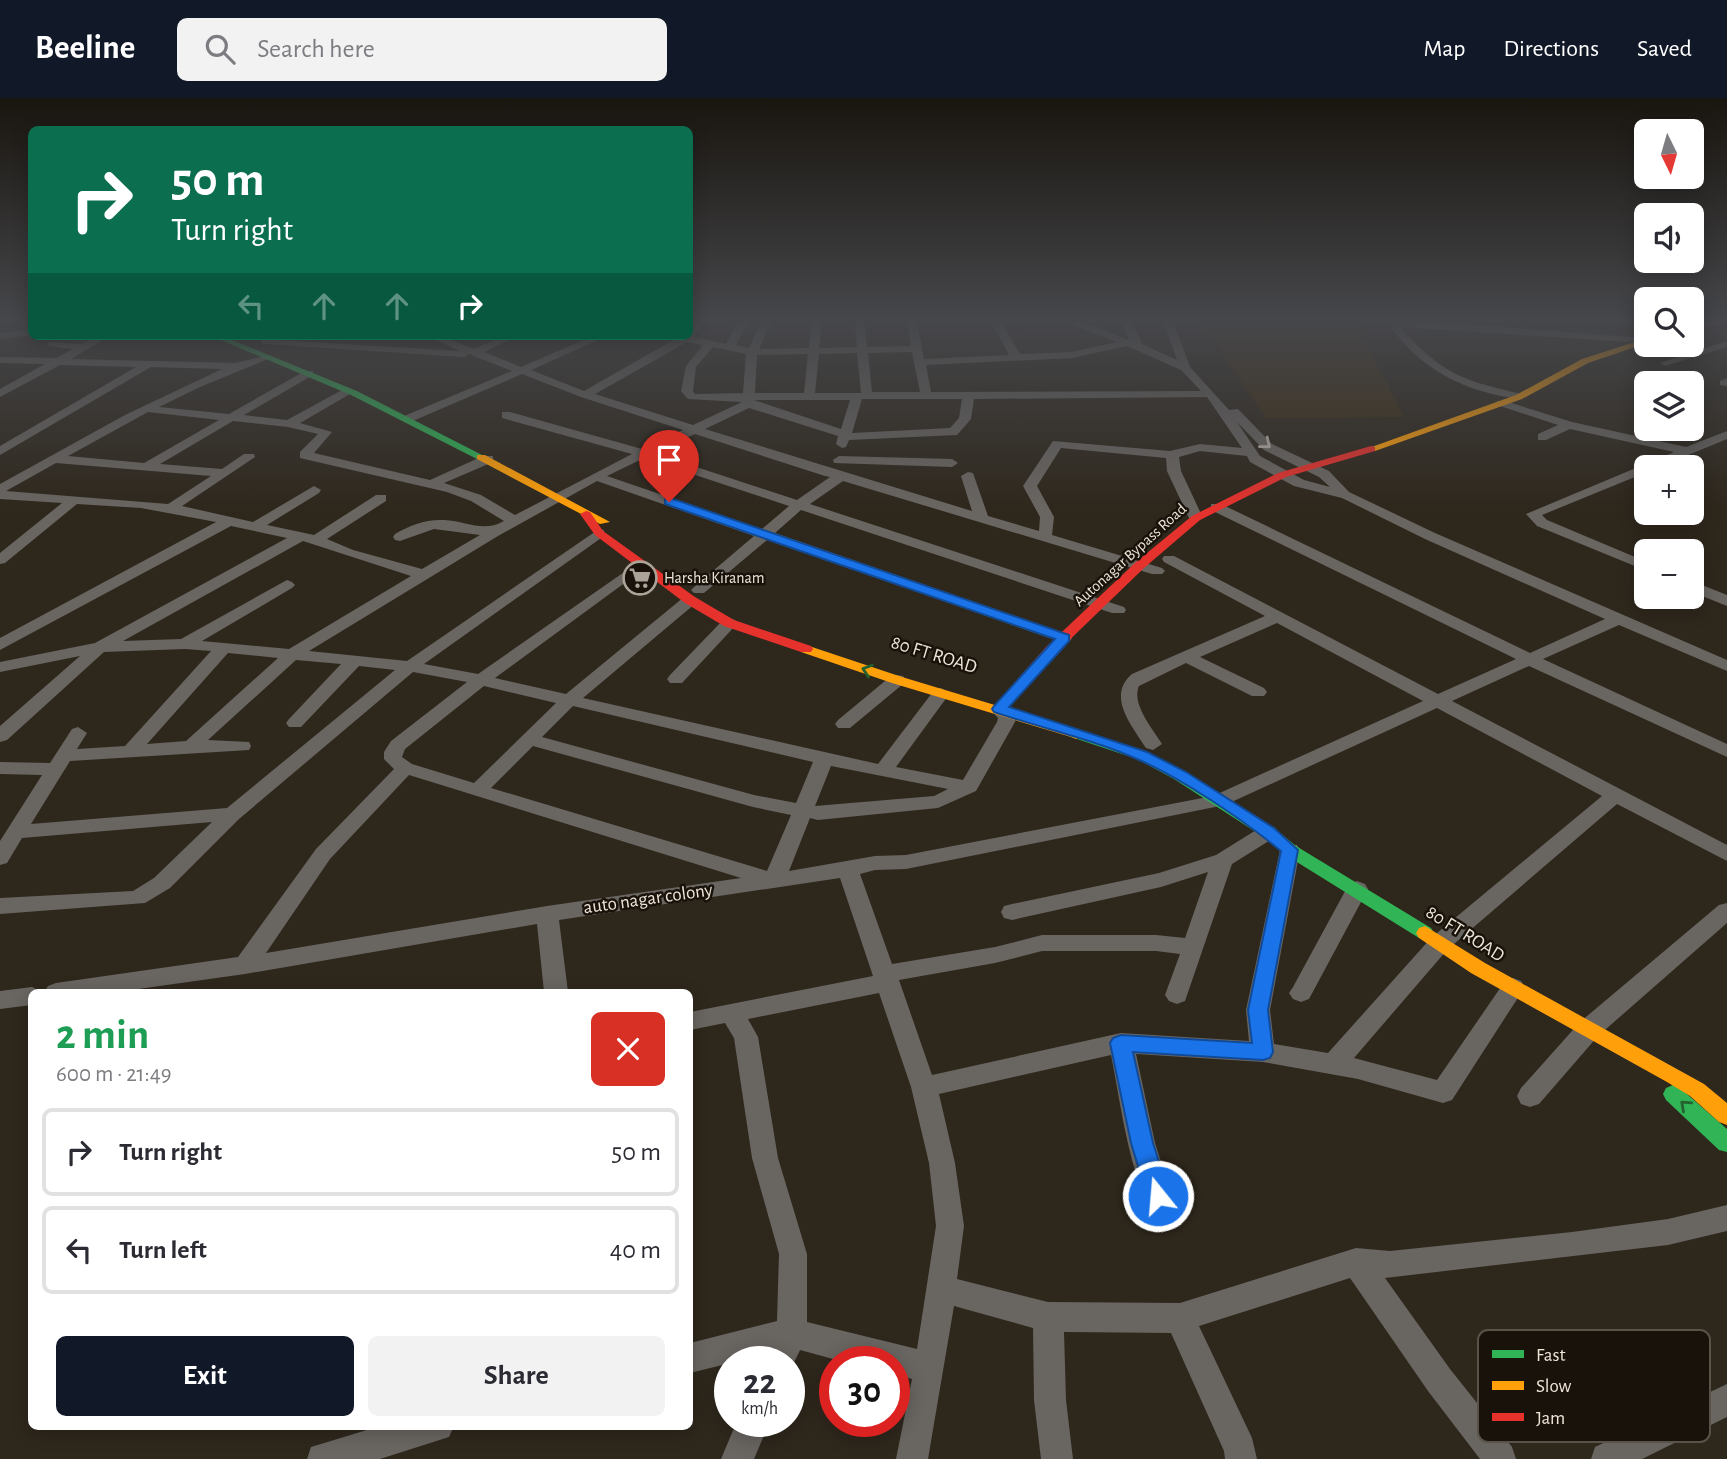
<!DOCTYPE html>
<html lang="en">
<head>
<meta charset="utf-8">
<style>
	:root { --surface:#fff; --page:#f2f2f3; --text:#2b2b33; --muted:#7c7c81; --line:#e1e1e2; --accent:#111827 }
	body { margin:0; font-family:"Alegreya Sans",sans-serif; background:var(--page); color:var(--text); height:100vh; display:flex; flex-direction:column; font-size:26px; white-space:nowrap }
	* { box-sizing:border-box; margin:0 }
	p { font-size:23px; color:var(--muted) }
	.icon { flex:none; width:38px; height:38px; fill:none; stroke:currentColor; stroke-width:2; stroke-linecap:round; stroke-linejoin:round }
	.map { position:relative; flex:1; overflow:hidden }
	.side { position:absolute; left:28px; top:891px; width:665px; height:441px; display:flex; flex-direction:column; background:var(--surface); border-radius:10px; box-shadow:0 4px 18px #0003 }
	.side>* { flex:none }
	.hud { position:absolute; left:28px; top:28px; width:665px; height:214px; border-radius:10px; box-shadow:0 4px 18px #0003; background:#0b6e4f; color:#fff; overflow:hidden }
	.needle { width:46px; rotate:175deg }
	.tools { position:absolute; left:1634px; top:21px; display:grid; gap:14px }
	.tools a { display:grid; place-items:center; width:70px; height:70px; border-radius:10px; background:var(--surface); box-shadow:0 4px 18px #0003; font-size:35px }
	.speed { position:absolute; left:714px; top:1248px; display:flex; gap:14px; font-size:35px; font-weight:700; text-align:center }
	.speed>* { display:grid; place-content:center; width:91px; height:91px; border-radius:50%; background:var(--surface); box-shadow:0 4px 18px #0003; line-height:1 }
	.speed small { font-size:18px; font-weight:400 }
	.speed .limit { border:10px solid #d22; background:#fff; color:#111 }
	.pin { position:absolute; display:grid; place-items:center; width:60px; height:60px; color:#fff; margin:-72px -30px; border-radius:50% 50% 50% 0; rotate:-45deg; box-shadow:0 0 7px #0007 }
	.pin .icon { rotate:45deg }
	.me { position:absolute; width:77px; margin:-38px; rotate:343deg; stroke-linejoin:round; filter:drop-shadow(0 0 5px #0008) }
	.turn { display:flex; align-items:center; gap:24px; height:147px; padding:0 28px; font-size:32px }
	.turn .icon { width:91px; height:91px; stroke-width:2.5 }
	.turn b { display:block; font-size:49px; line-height:60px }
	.lanes { display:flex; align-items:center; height:66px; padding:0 28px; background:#0003; justify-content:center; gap:35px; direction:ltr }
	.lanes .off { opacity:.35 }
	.round { display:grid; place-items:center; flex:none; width:74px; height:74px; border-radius:10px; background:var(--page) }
	.headline { display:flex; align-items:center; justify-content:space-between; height:119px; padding:0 28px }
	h1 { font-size:42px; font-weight:700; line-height:52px; color:#1e9e55 }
	.action { display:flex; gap:14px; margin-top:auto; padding:14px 28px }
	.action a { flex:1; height:80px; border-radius:10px; background:var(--accent); color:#fff; font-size:28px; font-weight:700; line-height:80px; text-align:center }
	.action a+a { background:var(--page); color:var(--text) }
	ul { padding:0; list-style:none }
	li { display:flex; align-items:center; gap:21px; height:88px; margin:0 14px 10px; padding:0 14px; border:4px solid var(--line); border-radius:10px }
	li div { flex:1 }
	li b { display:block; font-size:26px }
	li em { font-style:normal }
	header { display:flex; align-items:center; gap:42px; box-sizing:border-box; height:98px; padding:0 35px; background:var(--accent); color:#fff }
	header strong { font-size:33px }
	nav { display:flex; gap:38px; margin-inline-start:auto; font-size:24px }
	.search { width:490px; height:63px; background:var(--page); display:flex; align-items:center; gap:18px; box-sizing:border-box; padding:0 24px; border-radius:10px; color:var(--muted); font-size:26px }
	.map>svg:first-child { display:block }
</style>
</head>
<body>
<header>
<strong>Beeline</strong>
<div class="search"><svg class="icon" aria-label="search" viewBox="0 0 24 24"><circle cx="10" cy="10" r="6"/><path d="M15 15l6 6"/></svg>Search here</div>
<nav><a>Map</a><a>Directions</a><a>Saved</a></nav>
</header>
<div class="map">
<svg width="1727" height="1361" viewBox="0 0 1727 1361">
	<rect width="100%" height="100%" fill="#2e271c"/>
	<!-- built -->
	<path fill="#3c2c13" d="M 1202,227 L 1357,228 L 1404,319 L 1266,320 Z"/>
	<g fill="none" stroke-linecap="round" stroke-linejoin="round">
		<!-- street -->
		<path fill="#696561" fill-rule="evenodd" d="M 695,220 L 705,220 L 694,239 L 726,246 L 740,220 L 750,220 L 736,247 L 749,250 L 763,220 L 773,220 L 759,251 L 809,250 L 812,220 L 822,220 L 819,250 L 857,249 L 854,220 L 864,220 L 867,249 L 911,248 L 906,220 L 916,220 L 924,261 L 1009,257 L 989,220 L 999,220 L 1020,256 L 1072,254 L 1117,244 L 1055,220 L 1071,220 L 1129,242 L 1121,220 L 1131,220 L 1142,246 L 1177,262 L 1162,220 L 1172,220 L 1190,269 L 1229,312 L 1238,311 L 1272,346 L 1329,373 L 1349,394 L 1435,435 L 1727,562 L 1727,573 L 1619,527 L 1543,561 L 1727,646 L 1727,659 L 1529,568 L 1452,603 L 1727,747 L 1727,763 L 1617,706 L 1447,852 L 1354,960 L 1437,982 L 1505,883 L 1513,880 L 1521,883 L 1525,889 L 1521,895 L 1452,1002 L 1443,1005 L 1358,981 L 1263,964 L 1136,956 L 1155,1045 L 1172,1098 L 1168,1107 L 1158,1110 L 1148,1107 C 1127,1061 1121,1007 1111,957 L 939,996 L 955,1065 L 964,1128 L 957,1181 L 1048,1204 L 1180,1205 L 1356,1150 L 1390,1153 L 1572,1134 L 1668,1121 L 1727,1107 L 1727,1133 L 1668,1147 L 1385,1180 L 1450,1271 L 1512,1349 L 1516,1361 L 1480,1361 L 1428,1293 L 1350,1180 L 1199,1228 L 1252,1340 L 1257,1361 L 1225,1361 L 1224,1353 L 1171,1235 L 1064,1234 L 1066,1302 L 1073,1361 L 1041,1361 L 1034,1302 L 1033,1230 L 954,1208 L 928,1361 L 896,1361 L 912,1281 L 894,1276 L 894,1264 L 844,1264 L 800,1252 L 789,1275 L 789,1264 L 764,1264 L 767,1256 L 690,1275 L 690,1245 L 777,1223 L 779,1156 L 752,1060 L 734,940 L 725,925 L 690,932 L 690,914 L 873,878 L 840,780 L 559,822 L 568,894 L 544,894 L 537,826 L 245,876 L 117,894 L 44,894 L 48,888 L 56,885 L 238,859 L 316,751 L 394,671 L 384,661 L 384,654 L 391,643 L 467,584 L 413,574 L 239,721 L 170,790 L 145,805 L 0,816 L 0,800 L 133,793 L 154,780 L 212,724 L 22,740 L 7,765 L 0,767 L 0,743 L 42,677 L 0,676 L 0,664 L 50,665 L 72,631 L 78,629 L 87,635 L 77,651 L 125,648 L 211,553 L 185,551 L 104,554 L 7,642 L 0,644 L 0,628 L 80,558 L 0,574 L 0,564 L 95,545 L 287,440 L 231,428 L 0,552 L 0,540 L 216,424 L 141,410 L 77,406 L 5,465 L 0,466 L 0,455 L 62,405 L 0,401 L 0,386 L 125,317 L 222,271 L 151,269 L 0,357 L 0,348 L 136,269 L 60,267 L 0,299 L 0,291 L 45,266 L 0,265 L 0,259 L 56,260 L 73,251 L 48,248 L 48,244 L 82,246 L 96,238 L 109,238 L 71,261 L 236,265 L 268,257 L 268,261 L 200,289 L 159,309 L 229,316 L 305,273 L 313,273 L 313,277 L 244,317 L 287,322 L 342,292 L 350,292 L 350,296 L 300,325 L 332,334 L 314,355 L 430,382 L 483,358 L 493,358 L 493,364 L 444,385 L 481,397 L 515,417 L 632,356 L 502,320 L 502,314 L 510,314 L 642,351 L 683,332 L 581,299 L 522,276 L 408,325 L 404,324 L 404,318 L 512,273 L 469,256 L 464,259 L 265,246 L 261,245 L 261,241 L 460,253 L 427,238 L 441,238 L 474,251 L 503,238 L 517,238 L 484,254 L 521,269 L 593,238 L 607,238 L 531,272 L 584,293 L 675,241 L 669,238 L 690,238 L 690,230 ZM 687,244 L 703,247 L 686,268 L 681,293 L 688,301 L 742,304 L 693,327 L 595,296 ZM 1127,248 L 1181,272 L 1201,293 L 931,294 L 926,267 L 1072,260 ZM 713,249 L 746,256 L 743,295 L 695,296 L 693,293 L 696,269 ZM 912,254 L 920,294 L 872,294 L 868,255 ZM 857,255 L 861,295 L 815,295 L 819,256 ZM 808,256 L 804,295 L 755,295 L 757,257 ZM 1207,299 L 1242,350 L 1200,346 L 1170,353 L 1053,343 L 1023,388 L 1040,419 L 1039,433 L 988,418 L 973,375 L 968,374 L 961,378 L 972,413 L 705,331 L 749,310 L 838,338 L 836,346 L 842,350 L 846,349 L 849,342 L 957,337 L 971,321 L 974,301 ZM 862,301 L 962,301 L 959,320 L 950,330 L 852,335 ZM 754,302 L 850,302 L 841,331 ZM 148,314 L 219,322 L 144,365 L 68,358 ZM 233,323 L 288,329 L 318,336 L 300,354 L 300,360 L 447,394 L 471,403 L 504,423 C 483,435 467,423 444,422 C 426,421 410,427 395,436 L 393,439 L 395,442 L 400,443 L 434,431 L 480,437 L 422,471 L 353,452 L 327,441 L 386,403 L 386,397 L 376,397 L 314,437 L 267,427 L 319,395 L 321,392 L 314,388 L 253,424 L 182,408 L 255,359 L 254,356 L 244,356 L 222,371 L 160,366 ZM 1237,324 L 1264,352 L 1319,379 L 1330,389 L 1304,382 L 1260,358 ZM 695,336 L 825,378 L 830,379 L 797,402 L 654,355 ZM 1061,350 L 1166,360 L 1167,373 L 1189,420 L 1196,424 L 1203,420 L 1181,373 L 1179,359 L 1200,353 L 1247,358 L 1250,364 L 1294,388 L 1342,400 L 1425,441 L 1605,521 L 1530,555 L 1221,406 L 1211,406 L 1211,412 L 1516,561 L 1438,596 L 1174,458 L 1164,458 L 1162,461 L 1164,464 L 1265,518 L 1132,576 C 1106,598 1132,628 1146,650 L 1153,652 L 1162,646 C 1153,631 1131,606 1139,588 L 1186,565 L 1252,598 L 1264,598 L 1267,594 L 1264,590 L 1200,559 L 1277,525 L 1423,603 L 1213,698 L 906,757 L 875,758 L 789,773 L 810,720 L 818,722 L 938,710 L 976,693 L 1015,624 L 1016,619 L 1005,607 L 993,607 L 990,611 L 998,620 L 997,624 L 963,682 L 896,669 L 950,595 L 941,590 L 935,591 L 878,666 L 583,600 L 696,505 L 698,502 L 690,497 L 684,499 L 566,596 L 495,580 L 645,470 L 647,467 L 645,464 L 640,463 L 478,576 L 424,566 L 604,438 L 604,432 L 599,431 L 407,563 L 309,553 L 498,438 L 597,383 L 754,438 L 694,489 L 691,492 L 694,495 L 704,495 L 767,442 L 1058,543 L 1070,543 L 1072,540 L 1070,537 L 775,435 L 801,412 L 1112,515 L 1124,515 L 1126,512 L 1124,509 L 810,406 L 843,383 L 1152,476 L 1162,476 L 1165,473 L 1162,470 L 1052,437 L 1054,419 L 1037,388 ZM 644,360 L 789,408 L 762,431 L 607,378 ZM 56,365 L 211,378 L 168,406 L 6,393 ZM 303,443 L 411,478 L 289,551 L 202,543 L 292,490 L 295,487 L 292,484 L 287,482 L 181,541 L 123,543 ZM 228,555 L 278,560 L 186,643 L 147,646 ZM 296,562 L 341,566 L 289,621 L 286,625 L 289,629 L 301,629 L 359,568 L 395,572 L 227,710 L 31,726 L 70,663 L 249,652 L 251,648 L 249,644 L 208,642 ZM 484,588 L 556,605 L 474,685 L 412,666 L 402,659 L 405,651 ZM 573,608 L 813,664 L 796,705 L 754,697 L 542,639 ZM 1437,610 L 1602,698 L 1431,840 L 1328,955 L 1274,946 L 1270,912 L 1300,752 L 1297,747 L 1283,747 L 1280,752 L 1246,912 L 1249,943 L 1121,935 L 932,977 L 899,882 L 995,865 L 1042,853 L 1156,853 L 1180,856 L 1165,897 L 1169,903 L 1177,906 L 1185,903 L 1232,766 L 1275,739 L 1278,734 L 1275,729 L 1261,729 L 1216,757 L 1159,775 L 1012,806 L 1004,808 L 1001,814 L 1004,820 L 1012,822 L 1161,789 L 1208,774 L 1185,840 L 1156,837 L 1042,837 L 995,849 L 892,866 L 860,776 L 875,772 L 906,771 L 1225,707 ZM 533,648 L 753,709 L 791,717 L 767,773 L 491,690 ZM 831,668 L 948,691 L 934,698 L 815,708 ZM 409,677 L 741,780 L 547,808 L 266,855 L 330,761 ZM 879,895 L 911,989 L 929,1065 L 936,1128 L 917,1251 L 807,1224 L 807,1156 L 778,1060 L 758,939 L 748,921 Z
			M 1390,220 L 1643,240 L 1647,241 L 1647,245 L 1412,230 L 1403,227 L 1402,231 C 1443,277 1465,283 1522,296 L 1522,300 L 1518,301 C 1465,293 1425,274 1392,231 L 1394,223 Z
			M 1639,220 L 1647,220 L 1647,225 Z
			M 32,231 L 32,237 L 0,241 L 0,235 Z
			M 1727,243 L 1727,249 L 1665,268 L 1660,265 Z
			M 1727,280 L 1727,288 L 1720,287 L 1720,283 Z
			M 1497,303 L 1505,303 L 1572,324 L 1686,349 L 1727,333 L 1727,341 L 1659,369 L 1647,369 L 1647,374 L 1542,417 L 1547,422 L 1647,464 L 1647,473 L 1537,428 L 1526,416 L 1674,354 L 1570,331 L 1546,342 L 1538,342 L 1538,336 L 1558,327 L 1497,307 Z
			M 839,358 L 952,361 L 958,365 L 952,369 L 834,365 L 833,362 Z
			M 1692,483 L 1727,497 L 1727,508 L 1692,494 Z
			M 729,520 L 735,522 L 737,525 L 735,528 L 682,585 L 670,585 L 667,581 L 670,577 L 723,522 Z
			M 897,577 L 903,578 L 906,582 L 903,586 L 850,630 L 838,630 L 835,626 L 838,622 L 891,578 Z
			M 1357,783 L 1365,786 L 1368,791 L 1309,901 L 1301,904 L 1293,901 L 1289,895 L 1293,889 L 1349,786 Z
			M 1727,805 L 1727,825 L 1598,938 L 1539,1006 L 1530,1009 L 1521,1006 L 1517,998 L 1521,990 L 1580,924 L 1719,807 Z
			M 32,889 L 42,894 L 32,894 L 32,907 L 0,911 L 0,893 Z
			M 1727,1286 L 1727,1319 L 1642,1361 L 1591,1361 L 1595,1349 Z
			M 737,1323 L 770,1323 L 754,1361 L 721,1361 Z
			M 380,1328 L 454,1328 L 449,1339 L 380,1361 L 307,1361 L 311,1349 Z"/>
		<!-- fast -->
		<path fill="#30b455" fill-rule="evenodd" d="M 1727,220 L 1727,223 L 1723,221 L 1723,220 Z
			M 211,238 L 222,238 L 357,293 L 486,359 L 477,361 L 351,297 Z
			M 1076,631 L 1147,655 L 1186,675 L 1274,730 L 1296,748 L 1431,830 L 1434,835 L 1431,840 L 1419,840 L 1284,756 L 1262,738 L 1174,681 L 1137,661 L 1071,639 L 1068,636 L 1071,633 Z
			M 1673,987 L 1680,990 L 1727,1031 L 1727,1054 L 1719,1052 L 1666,1002 L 1663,996 L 1666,990 Z"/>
		<!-- slow -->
		<path fill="#ff9f0a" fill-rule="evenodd" d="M 1647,240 L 1647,245 L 1588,265 L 1522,301 L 1375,353 L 1366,351 L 1516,297 L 1582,261 Z
			M 477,357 L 485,357 L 610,424 L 600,426 L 477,361 Z
			M 806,547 L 902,579 L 1081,633 L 1084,636 L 1076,641 L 1071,639 L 892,585 L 801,554 L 799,551 L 801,548 Z
			M 1425,828 L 1485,865 L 1704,986 L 1727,1005 L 1727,1027 L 1719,1024 L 1690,998 L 1667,984 L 1471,875 L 1419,840 L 1416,835 L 1419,830 Z"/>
		<!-- jam -->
		<path fill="#e5322d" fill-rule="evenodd" d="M 1727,220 L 1727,224 L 1692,233 L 1692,228 Z
			M 1371,348 L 1375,349 L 1375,353 L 1286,379 L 1200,422 L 1144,470 L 1056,555 L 1004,614 L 994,614 L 992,611 L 994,608 L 1046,549 L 1136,464 L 1192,418 L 1278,375 Z
			M 586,413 L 590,414 L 603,433 L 695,499 L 734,522 L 811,548 L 813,551 L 811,554 L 801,554 L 724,528 L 685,505 L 595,437 L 580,416 Z"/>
	</g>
	<!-- one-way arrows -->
	<defs><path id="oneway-chevron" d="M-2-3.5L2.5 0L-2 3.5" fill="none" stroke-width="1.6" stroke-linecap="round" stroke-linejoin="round" transform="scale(1.75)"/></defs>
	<use stroke="#b9b2a9" href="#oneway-chevron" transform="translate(1266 346) rotate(39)"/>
	<g stroke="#246330">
		<use href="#oneway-chevron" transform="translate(867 572) rotate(-162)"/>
		<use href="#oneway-chevron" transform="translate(1685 1007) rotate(-138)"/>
	</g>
	<!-- sky -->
	<linearGradient id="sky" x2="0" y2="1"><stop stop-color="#19150f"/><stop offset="0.54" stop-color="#46474b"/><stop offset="1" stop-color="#46474b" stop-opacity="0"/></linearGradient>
	<rect width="1727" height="411" fill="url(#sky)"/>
	<!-- route -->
	<path fill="#1a73e8" stroke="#114b97" stroke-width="2" d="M 665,401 L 673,401 L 1069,537 L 1069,543 L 1009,609 L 1147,654 L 1186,674 L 1274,730 L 1298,752 L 1268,912 L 1273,954 L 1270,960 L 1263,962 L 1133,954 L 1153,1045 L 1170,1098 L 1166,1105 L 1158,1108 L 1150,1105 L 1147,1098 L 1131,1045 L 1110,945 L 1113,940 L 1121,937 L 1252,945 L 1248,912 L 1281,753 C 1242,721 1183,681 1137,661 C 1092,641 1041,630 994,614 L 992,611 L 994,608 L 1055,541 L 665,406 Z"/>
	<!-- icons -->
	<defs>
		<symbol id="supermarket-ring" viewBox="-11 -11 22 22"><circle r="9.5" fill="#18120a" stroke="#aba397" stroke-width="1.5"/><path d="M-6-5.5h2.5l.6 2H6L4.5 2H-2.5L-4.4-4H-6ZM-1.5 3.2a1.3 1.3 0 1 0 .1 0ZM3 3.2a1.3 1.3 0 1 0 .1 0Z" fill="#aba397"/></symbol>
	</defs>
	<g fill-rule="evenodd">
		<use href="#supermarket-ring" x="621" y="461" width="38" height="38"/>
	</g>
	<g text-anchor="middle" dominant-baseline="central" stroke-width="5" stroke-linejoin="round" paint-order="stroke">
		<!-- far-street labels -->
		<g font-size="16" fill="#efe6d9" stroke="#18120a">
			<text transform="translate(1130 457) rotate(-42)">Autonagar Bypass Road</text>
		</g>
		<!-- far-poi labels -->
		<g font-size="16" fill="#efe6d9" stroke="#18120a" text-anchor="start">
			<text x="664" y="480">Harsha Kiranam</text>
		</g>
		<!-- street labels -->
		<g font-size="19" fill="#efe6d9" stroke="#18120a">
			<text transform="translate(934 557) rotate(17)">80 FT ROAD</text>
			<text transform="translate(648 801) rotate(-8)">auto nagar colony</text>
			<text transform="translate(1465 836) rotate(32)">80 FT ROAD</text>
		</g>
	</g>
	<!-- legend -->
	<rect x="1478" y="1232" width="232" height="112" rx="10" fill="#18120a" stroke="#585248" stroke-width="2"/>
	<rect x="1492" y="1252" width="32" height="8" fill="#30b455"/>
	<rect x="1492" y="1283" width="32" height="9" fill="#ff9f0a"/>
	<rect x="1492" y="1315" width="32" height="8" fill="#e5322d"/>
	<g font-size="19" fill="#efe6d9">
		<text x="1536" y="1263">Fast</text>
		<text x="1536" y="1294">Slow</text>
		<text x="1536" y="1326">Jam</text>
	</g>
</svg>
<div class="tools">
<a><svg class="needle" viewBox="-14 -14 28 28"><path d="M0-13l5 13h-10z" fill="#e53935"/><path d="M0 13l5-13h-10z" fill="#7c7c81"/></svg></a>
<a><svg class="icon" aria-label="sound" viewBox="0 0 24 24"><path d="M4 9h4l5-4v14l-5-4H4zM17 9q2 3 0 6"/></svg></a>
<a><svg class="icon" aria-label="search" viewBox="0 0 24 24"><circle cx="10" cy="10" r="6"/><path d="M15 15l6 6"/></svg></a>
<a><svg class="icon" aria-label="layers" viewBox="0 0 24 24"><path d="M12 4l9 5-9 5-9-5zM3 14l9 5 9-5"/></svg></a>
<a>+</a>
<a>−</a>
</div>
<div class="speed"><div>22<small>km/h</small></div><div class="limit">30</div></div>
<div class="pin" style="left:669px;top:404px;background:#d93025"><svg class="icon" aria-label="arrive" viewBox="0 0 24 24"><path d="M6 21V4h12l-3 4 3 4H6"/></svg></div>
<svg class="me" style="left:1158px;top:1098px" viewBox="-20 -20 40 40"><circle r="17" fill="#1a73e8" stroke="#fff" stroke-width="3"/><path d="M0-11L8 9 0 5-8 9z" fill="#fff"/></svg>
<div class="hud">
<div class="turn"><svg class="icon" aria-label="right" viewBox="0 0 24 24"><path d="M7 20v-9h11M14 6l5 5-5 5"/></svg><div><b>50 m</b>Turn right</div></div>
<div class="lanes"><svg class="icon off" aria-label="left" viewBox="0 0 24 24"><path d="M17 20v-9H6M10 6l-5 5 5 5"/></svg><svg class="icon off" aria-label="ahead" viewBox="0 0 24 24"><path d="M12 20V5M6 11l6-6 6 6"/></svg><svg class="icon off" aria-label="ahead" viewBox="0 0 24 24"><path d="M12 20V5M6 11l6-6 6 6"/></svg><svg class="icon" aria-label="right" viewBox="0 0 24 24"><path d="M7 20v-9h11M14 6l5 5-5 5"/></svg></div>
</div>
<section class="side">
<div class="headline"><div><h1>2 min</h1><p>600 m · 21:49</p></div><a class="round" style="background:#d93025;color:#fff"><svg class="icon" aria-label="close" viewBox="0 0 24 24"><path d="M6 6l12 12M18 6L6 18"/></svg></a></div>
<ul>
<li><svg class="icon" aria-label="right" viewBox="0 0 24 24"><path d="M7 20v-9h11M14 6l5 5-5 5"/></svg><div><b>Turn right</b></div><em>50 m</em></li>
<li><svg class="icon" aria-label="left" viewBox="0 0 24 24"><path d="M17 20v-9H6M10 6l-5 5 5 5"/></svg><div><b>Turn left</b></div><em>40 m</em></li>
</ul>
<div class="action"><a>Exit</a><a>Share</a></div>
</section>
</div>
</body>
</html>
